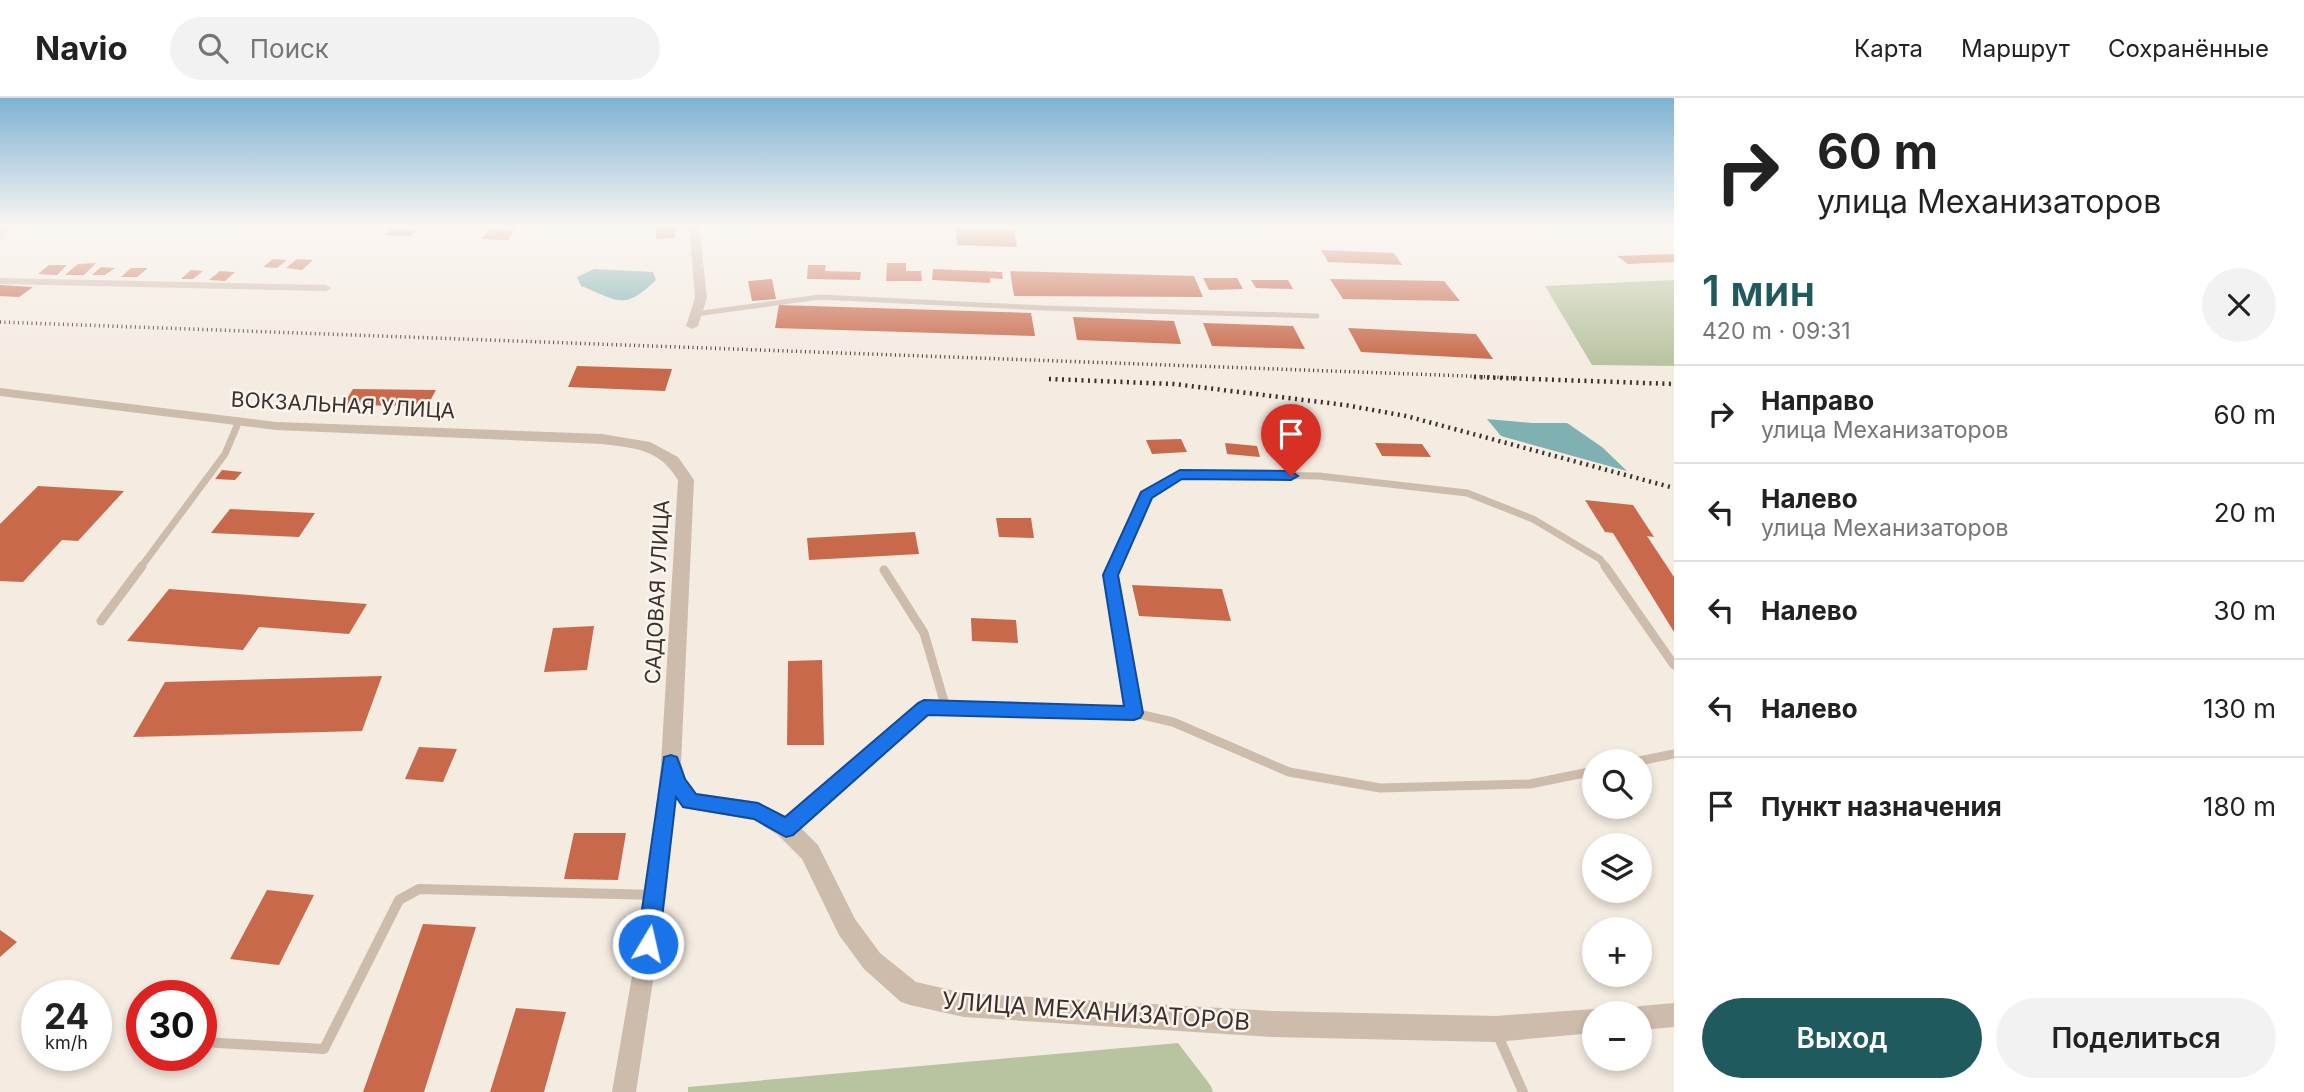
<!DOCTYPE html>
<html lang="ru">
<head>
<meta charset="utf-8">
<style>
	:root { --surface:#fff; --page:#f2f2f2; --text:#222; --muted:#767676; --line:#e0e0e0; --accent:#1f5a5e }
	body { margin:0; font-family:Inter,sans-serif; background:var(--page); color:var(--text); height:100vh; display:flex; flex-direction:column; font-size:26px; white-space:nowrap }
	* { box-sizing:border-box; margin:0 }
	p { font-size:23px; color:var(--muted) }
	.icon { flex:none; width:38px; height:38px; fill:none; stroke:currentColor; stroke-width:2; stroke-linecap:round; stroke-linejoin:round }
	.map { position:relative; flex:1; overflow:hidden }
	.sheet { display:flex; flex-direction:column; background:var(--surface); width:630px }
	.sheet>* { flex:none }
	.top-card { background:#fff; color:var(--text); overflow:hidden }
	.fabs { position:absolute; left:1582px; top:651px; display:grid; gap:14px }
	.fabs a { display:grid; place-items:center; width:70px; height:70px; border-radius:50%; background:var(--surface); box-shadow:0 4px 10px #0003; font-size:35px }
	.speed { position:absolute; left:21px; top:882px; display:flex; gap:14px; font-size:35px; font-weight:700; text-align:center }
	.speed>* { display:grid; place-content:center; width:91px; height:91px; border-radius:50%; background:var(--surface); box-shadow:0 4px 10px #0003; line-height:1 }
	.speed small { font-size:18px; font-weight:400 }
	.speed .limit { border:10px solid #d22; background:#fff; color:#111 }
	.pin { position:absolute; display:grid; place-items:center; width:60px; height:60px; color:#fff; margin:-72px -30px; border-radius:50% 50% 50% 0; rotate:-45deg; box-shadow:0 0 7px #0007 }
	.pin .icon { rotate:45deg }
	.me { position:absolute; width:77px; margin:-38px; rotate:9deg; stroke-linejoin:round; filter:drop-shadow(0 0 5px #0008) }
	.turn { display:flex; align-items:center; gap:24px; height:147px; padding:0 28px; font-size:32px }
	.turn .icon { width:91px; height:91px; stroke-width:2.5 }
	.turn b { display:block; font-size:49px; line-height:60px }
	.round { display:grid; place-items:center; flex:none; width:74px; height:74px; border-radius:37px; background:var(--page) }
	.head { display:flex; align-items:center; justify-content:space-between; height:119px; padding:0 28px }
	h1 { font-size:42px; font-weight:600; line-height:52px; color:var(--accent) }
	.cta { display:flex; gap:14px; margin-top:auto; padding:14px 28px }
	.cta a { flex:1; height:80px; border-radius:42px; background:var(--accent); color:#fff; font-size:28px; font-weight:600; line-height:80px; text-align:center }
	.cta a+a { background:var(--page); color:var(--text) }
	ul { padding:0; list-style:none }
	li { display:flex; align-items:center; gap:21px; height:98px; padding:0 28px; border-top:2px solid var(--line) }
	li div { flex:1 }
	li b { display:block; font-size:26px }
	li em { font-style:normal }
	header { display:flex; align-items:center; gap:42px; box-sizing:border-box; height:98px; padding:0 35px; background:var(--surface); border-bottom:2px solid var(--line) }
	header strong { font-size:33px }
	nav { display:flex; gap:38px; margin-inline-start:auto; font-size:24px }
	.search { width:490px; height:63px; background:var(--page); display:flex; align-items:center; gap:18px; box-sizing:border-box; padding:0 24px; border-radius:38px; color:var(--muted); font-size:26px }
	main { display:flex; flex:1; min-height:0 }
	.map>svg:first-child { display:block }
</style>
</head>
<body>
<header>
<strong>Navio</strong>
<div class="search"><svg class="icon" aria-label="search" viewBox="0 0 24 24"><circle cx="10" cy="10" r="6"/><path d="M15 15l6 6"/></svg>Поиск</div>
<nav><a>Карта</a><a>Маршрут</a><a>Сохранённые</a></nav>
</header>
<main>
<div class="map">
<svg width="1674" height="994" viewBox="0 0 1674 994">
	<rect width="100%" height="100%" fill="#f4ebe1"/>
	<!-- green -->
	<path fill="#b8c4a0" d="M 1674,182 L 1674,268 L 1592,267 L 1545,188 Z
		M 1178,945 L 1211,988 L 1213,994 L 688,994 L 688,989 Z"/>
	<!-- water -->
	<path fill="#7fb0b2" d="M 594,171 L 653,174 L 656,182 C 623,214 618,202 581,188 L 577,179 Z
		M 1487,321 L 1532,325 L 1567,325 L 1602,349 L 1627,373 L 1501,338 Z"/>
	<!-- building -->
	<path fill="#c8694b" d="M 656,127 L 675,127 L 675,140 L 656,141 Z
		M 391,130 L 416,131 L 411,138 L 385,137 Z
		M 490,130 L 515,132 L 508,142 L 482,141 Z
		M 956,130 L 1014,131 L 1017,149 L 957,147 Z
		M 1321,152 L 1394,155 L 1402,167 L 1328,164 Z
		M 1674,156 L 1674,164 L 1628,166 L 1617,158 Z
		M 273,161 L 287,162 L 277,170 L 263,169 Z
		M 297,161 L 313,162 L 302,172 L 286,170 Z
		M 96,165 L 84,177 L 65,177 L 78,166 Z
		M 887,165 L 906,165 L 906,173 L 921,173 L 922,183 L 886,183 Z
		M 49,167 L 67,167 L 57,177 L 38,176 Z
		M 808,167 L 826,167 L 825,173 L 861,174 L 860,182 L 807,181 Z
		M 101,169 L 115,170 L 105,177 L 92,177 Z
		M 131,170 L 148,170 L 137,179 L 121,179 Z
		M 933,171 L 1002,174 L 1003,181 L 990,180 L 990,185 L 932,182 Z
		M 191,172 L 203,173 L 193,181 L 181,181 Z
		M 220,173 L 235,174 L 225,183 L 209,182 Z
		M 1010,173 L 1194,178 L 1203,199 L 1014,198 Z
		M 1203,180 L 1237,180 L 1243,191 L 1209,192 Z
		M 772,181 L 776,201 L 752,203 L 748,183 Z
		M 1330,181 L 1444,183 L 1460,203 L 1343,201 Z
		M 1251,182 L 1288,182 L 1293,191 L 1256,190 Z
		M 0,187 L 33,189 L 19,199 L 0,198 Z
		M 779,207 L 1031,215 L 1035,238 L 775,230 Z
		M 1073,219 L 1174,223 L 1181,246 L 1077,242 Z
		M 1203,225 L 1293,228 L 1305,251 L 1212,248 Z
		M 1348,230 L 1476,236 L 1493,261 L 1361,254 Z
		M 577,268 L 672,271 L 665,293 L 568,289 Z
		M 353,291 L 436,292 L 430,303 L 419,302 L 416,308 L 343,307 Z
		M 1181,341 L 1187,354 L 1152,356 L 1146,342 Z
		M 1225,345 L 1257,348 L 1260,359 L 1227,356 Z
		M 1375,345 L 1422,346 L 1431,359 L 1382,358 Z
		M 222,372 L 242,374 L 235,382 L 215,381 Z
		M 38,388 L 124,393 L 78,443 L 62,442 L 23,484 L 0,483 L 0,426 Z
		M 1585,402 L 1633,407 L 1654,439 L 1647,438 L 1674,479 L 1674,534 L 1613,435 L 1605,434 Z
		M 230,411 L 315,415 L 299,439 L 211,435 Z
		M 996,420 L 1031,420 L 1034,440 L 999,439 Z
		M 915,434 L 919,456 L 809,462 L 807,440 Z
		M 1132,487 L 1222,491 L 1231,523 L 1139,518 Z
		M 169,491 L 367,506 L 349,536 L 259,529 L 243,552 L 127,543 Z
		M 971,520 L 1016,522 L 1018,545 L 972,543 Z
		M 594,528 L 587,572 L 544,574 L 553,530 Z
		M 822,562 L 824,647 L 787,647 L 788,563 Z
		M 382,578 L 362,633 L 133,639 L 165,584 Z
		M 419,649 L 457,651 L 443,684 L 405,681 Z
		M 574,735 L 626,735 L 618,782 L 564,781 Z
		M 267,792 L 314,797 L 279,867 L 230,861 Z
		M 423,826 L 476,829 L 424,994 L 363,994 Z
		M 0,832 L 17,844 L 0,859 Z
		M 516,910 L 566,914 L 544,994 L 490,994 Z"/>
	<g fill="none" stroke-linecap="round" stroke-linejoin="round">
		<!-- service-far3 -->
		<path stroke="#cdbbac" stroke-width="5" d="M 695,216 L 820,199 L 1044,210 L 1317,218"/>
		<!-- service-far2 -->
		<path stroke="#cdbbac" stroke-width="7" d="M 141,469 L 225,356 L 239,323
			M 1113,469 L 1146,397 L 1180,376 L 1319,378 L 1467,395 L 1533,421 L 1600,461 L 1606,469"/>
		<!-- service-far1 -->
		<path stroke="#cdbbac" stroke-width="9" d="M 1114,468 L 1110,477 L 1134,615
			M 1605,468 L 1674,567
			M 884,472 L 924,535 L 946,610
			M 101,523 L 142,468
			M 1639,663 L 1674,656
			M 816,704 L 924,610 L 1134,615 L 1173,624 L 1289,674 L 1380,690 L 1530,686 L 1594,673"/>
		<!-- service -->
		<path stroke="#cdbbac" stroke-width="10" d="M 786,730 L 818,702
			M 1496,933 L 1523,994
			M 201,944 L 324,951 L 399,802 L 419,791 L 656,797"/>
		<!-- minor -->
		<path fill="#cdbbac" fill-rule="evenodd" d="M 6,127 L 17,127 L 0,142 L 0,133 Z
			M 689,127 L 699,127 L 707,200 L 698,228 L 692,231 L 686,228 L 695,200 Z
			M 0,180 L 326,187 L 331,190 L 326,193 L 0,186 Z
			M 670,659 L 677,661 L 679,667 L 666,797 L 636,994 L 612,994 L 646,797 L 661,667 L 663,661 Z"/>
		<!-- tertiary -->
		<path fill="#cdbbac" fill-rule="evenodd" d="M 0,290 L 276,324 L 602,336 L 650,344 L 678,359 L 694,382 L 681,665 L 686,681 L 696,695 L 758,704 L 794,723 L 818,747 L 855,821 L 880,855 L 916,884 L 964,895 L 1272,913 L 1495,918 L 1594,911 L 1603,915 L 1594,915 L 1594,935 L 1495,944 L 1272,939 L 964,919 L 910,907 L 901,904 L 864,871 L 839,837 L 802,761 L 778,737 L 754,722 L 683,710 L 670,691 L 661,665 L 678,382 C 659,351 636,350 602,346 L 276,332 L 0,298 Z
			M 1674,905 L 1674,929 L 1640,932 L 1640,915 L 1630,915 L 1631,911 L 1640,908 Z"/>
		<!-- rail-far1 -->
		<path stroke="#3b302b" stroke-width="3.5" stroke-dasharray="1 3.5" stroke-linecap="butt" d="M 0,224 L 1521,280"/>
		<!-- rail -->
		<path stroke="#3b302b" stroke-width="4.5" stroke-dasharray="2 4.5" stroke-linecap="butt" d="M 1474,279 L 1674,286
			M 1049,281 L 1174,286 L 1345,307 L 1406,318 L 1674,390"/>
	</g>
	<!-- sky -->
	<linearGradient id="sky" x2="0" y2="1"><stop stop-color="#7eb2d2"/><stop offset="0.48" stop-color="#faf6f2"/><stop offset="1" stop-color="#faf6f2" stop-opacity="0"/></linearGradient>
	<rect width="1674" height="266" fill="url(#sky)"/>
	<!-- route -->
	<path fill="#1a73e8" stroke="#114b97" stroke-width="2" d="M 1180,372 L 1291,373 L 1298,378 L 1291,382 L 1182,381 L 1152,400 L 1118,477 L 1143,615 L 1140,620 L 1134,622 L 928,617 L 793,737 L 786,739 L 754,721 L 683,709 L 676,699 L 659,846 L 655,853 L 648,857 L 640,853 L 637,846 L 664,659 L 671,657 L 677,659 L 685,681 L 696,696 L 758,705 L 785,719 L 918,605 L 924,602 L 1124,608 L 1103,477 L 1141,394 Z"/>
	<g text-anchor="middle" dominant-baseline="central" stroke-width="5" stroke-linejoin="round" paint-order="stroke">
		<!-- street labels -->
		<g font-size="21" fill="#3b302b" stroke="#fbf5ee">
			<text transform="translate(343 307) rotate(3)">ВОКЗАЛЬНАЯ УЛИЦА</text>
			<text transform="translate(657 494) rotate(-87)">САДОВАЯ УЛИЦА</text>
		</g>
		<!-- near-street labels -->
		<g font-size="24" fill="#3b302b" stroke="#fbf5ee">
			<text transform="translate(1096 913) rotate(4)">УЛИЦА МЕХАНИЗАТОРОВ</text>
		</g>
	</g>
</svg>
<div class="fabs">
<a><svg class="icon" aria-label="search" viewBox="0 0 24 24"><circle cx="10" cy="10" r="6"/><path d="M15 15l6 6"/></svg></a>
<a><svg class="icon" aria-label="layers" viewBox="0 0 24 24"><path d="M12 4l9 5-9 5-9-5zM3 14l9 5 9-5"/></svg></a>
<a>+</a>
<a>−</a>
</div>
<div class="speed"><div>24<small>km/h</small></div><div class="limit">30</div></div>
<div class="pin" style="left:1291px;top:378px;background:#d93025"><svg class="icon" aria-label="arrive" viewBox="0 0 24 24"><path d="M6 21V4h12l-3 4 3 4H6"/></svg></div>
<svg class="me" style="left:648px;top:846px" viewBox="-20 -20 40 40"><circle r="17" fill="#1a73e8" stroke="#fff" stroke-width="3"/><path d="M0-11L8 9 0 5-8 9z" fill="#fff"/></svg>
</div>
<section class="sheet">
<div class="top-card">
<div class="turn"><svg class="icon" aria-label="right" viewBox="0 0 24 24"><path d="M7 20v-9h11M14 6l5 5-5 5"/></svg><div><b>60 m</b>улица Механизаторов</div></div>
</div>
<div class="head"><div><h1>1 мин</h1><p>420 m · 09:31</p></div><a class="round"><svg class="icon" aria-label="close" viewBox="0 0 24 24"><path d="M6 6l12 12M18 6L6 18"/></svg></a></div>
<ul>
<li><svg class="icon" aria-label="right" viewBox="0 0 24 24"><path d="M7 20v-9h11M14 6l5 5-5 5"/></svg><div><b>Направо</b><p>улица Механизаторов</p></div><em>60 m</em></li>
<li><svg class="icon" aria-label="left" viewBox="0 0 24 24"><path d="M17 20v-9H6M10 6l-5 5 5 5"/></svg><div><b>Налево</b><p>улица Механизаторов</p></div><em>20 m</em></li>
<li><svg class="icon" aria-label="left" viewBox="0 0 24 24"><path d="M17 20v-9H6M10 6l-5 5 5 5"/></svg><div><b>Налево</b></div><em>30 m</em></li>
<li><svg class="icon" aria-label="left" viewBox="0 0 24 24"><path d="M17 20v-9H6M10 6l-5 5 5 5"/></svg><div><b>Налево</b></div><em>130 m</em></li>
<li><svg class="icon" aria-label="arrive" viewBox="0 0 24 24"><path d="M6 21V4h12l-3 4 3 4H6"/></svg><div><b>Пункт назначения</b></div><em>180 m</em></li>
</ul>
<div class="cta"><a>Выход</a><a>Поделиться</a></div>
</section>
</main>
</body>
</html>
